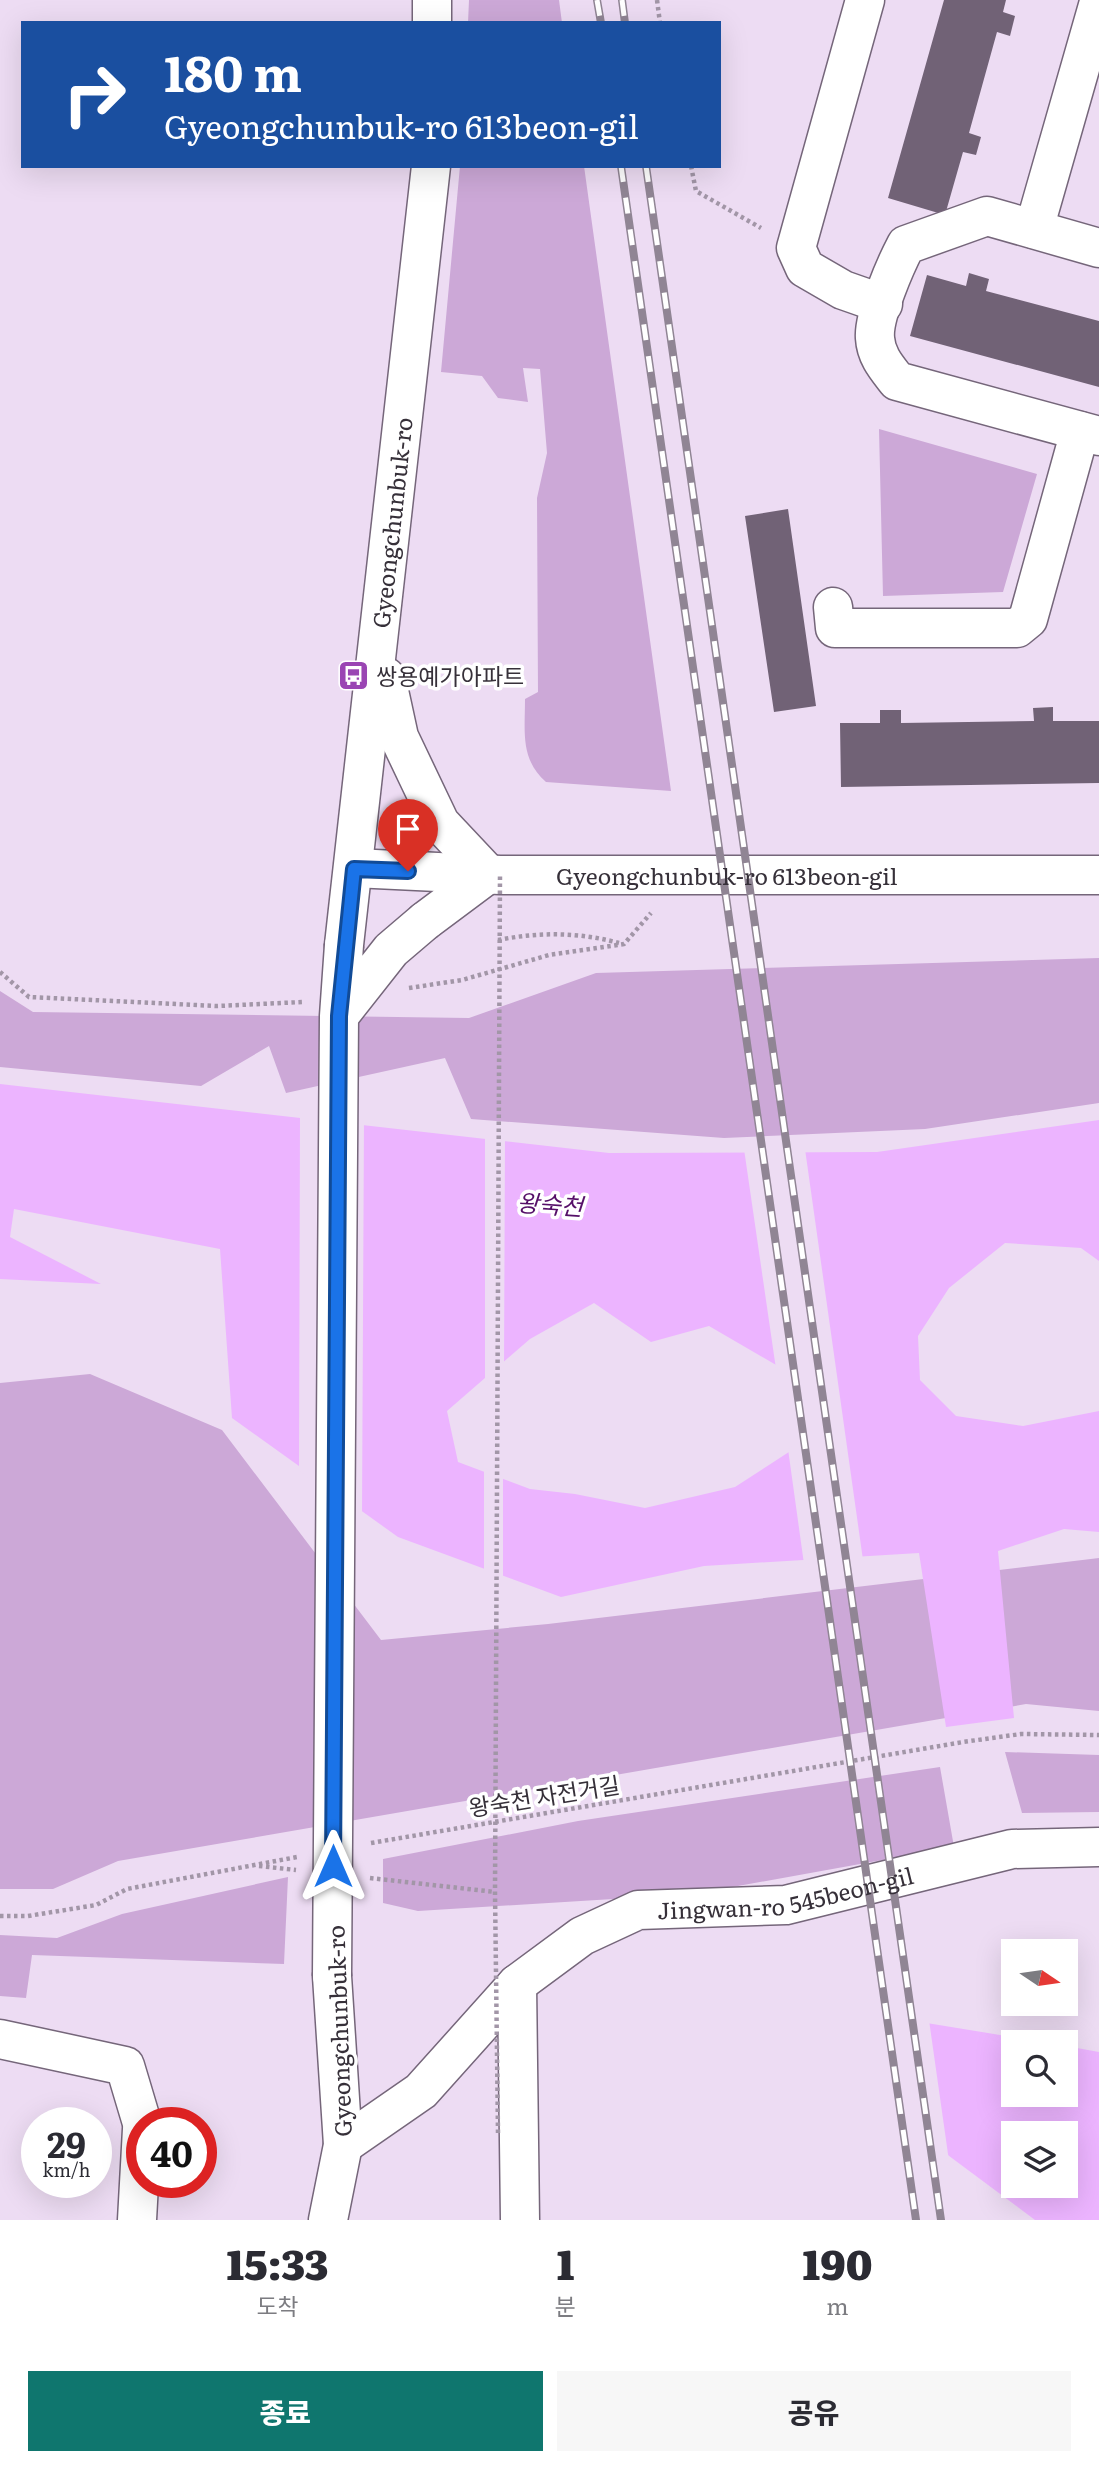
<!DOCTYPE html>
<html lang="ko">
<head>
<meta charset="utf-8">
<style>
	:root { --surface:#fff; --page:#f7f7f7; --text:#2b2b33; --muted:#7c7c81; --accent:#0f766e }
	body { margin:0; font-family:Literata,"Noto Sans KR",serif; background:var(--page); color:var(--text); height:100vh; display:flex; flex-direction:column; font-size:26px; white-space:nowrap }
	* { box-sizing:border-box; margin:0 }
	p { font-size:23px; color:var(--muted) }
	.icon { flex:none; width:38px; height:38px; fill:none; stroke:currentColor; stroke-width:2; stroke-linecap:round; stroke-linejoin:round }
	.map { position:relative; height:2220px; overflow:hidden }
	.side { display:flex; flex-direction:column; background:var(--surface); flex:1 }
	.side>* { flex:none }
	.hud { position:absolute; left:21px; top:21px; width:700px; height:147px; border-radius:0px; box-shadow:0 7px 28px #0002; background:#1a4fa0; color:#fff; overflow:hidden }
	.needle { width:46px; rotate:103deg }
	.buttons { position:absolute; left:1001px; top:1939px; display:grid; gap:14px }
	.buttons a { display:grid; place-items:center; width:77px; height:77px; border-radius:0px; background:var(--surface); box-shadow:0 7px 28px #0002; font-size:35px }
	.speed { position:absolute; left:21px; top:2107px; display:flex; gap:14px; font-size:35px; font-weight:700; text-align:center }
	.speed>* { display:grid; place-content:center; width:91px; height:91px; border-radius:50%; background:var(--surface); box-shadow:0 7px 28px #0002; line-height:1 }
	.speed small { font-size:18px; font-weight:400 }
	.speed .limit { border:10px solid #d22; background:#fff; color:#111 }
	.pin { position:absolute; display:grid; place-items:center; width:60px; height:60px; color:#fff; margin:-72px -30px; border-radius:50% 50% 50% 0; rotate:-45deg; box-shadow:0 0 7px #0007 }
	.pin .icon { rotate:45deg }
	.me { position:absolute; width:77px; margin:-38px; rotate:0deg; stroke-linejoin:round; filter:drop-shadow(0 0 5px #0008) }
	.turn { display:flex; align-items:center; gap:24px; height:147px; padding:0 28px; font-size:32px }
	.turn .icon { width:91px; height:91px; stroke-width:2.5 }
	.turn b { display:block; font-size:49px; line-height:60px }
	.eta { display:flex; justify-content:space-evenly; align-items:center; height:119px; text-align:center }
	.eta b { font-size:42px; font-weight:800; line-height:49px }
	.button { display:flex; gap:14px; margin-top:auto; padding:14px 28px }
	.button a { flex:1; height:80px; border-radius:0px; background:var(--accent); color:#fff; font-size:28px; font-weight:800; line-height:80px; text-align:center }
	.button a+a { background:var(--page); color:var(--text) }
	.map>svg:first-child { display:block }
</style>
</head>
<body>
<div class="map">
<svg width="1099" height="2220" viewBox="0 0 1099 2220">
	<rect width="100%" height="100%" fill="#eddcf3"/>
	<!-- green -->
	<path fill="#cca8d7" d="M 469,0 L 559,0 L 562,23 L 468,23 Z
		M 460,166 L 584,166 L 671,791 L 546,782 C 520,759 525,732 525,699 L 538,692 L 537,498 L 547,453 L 540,369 L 523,368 L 528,402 L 498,398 L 482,376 L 441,372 Z
		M 879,429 L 1037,474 L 1003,592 L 883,596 Z
		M 1099,958 L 1099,1103 L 925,1129 L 724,1138 L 471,1119 L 445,1058 L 286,1093 L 269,1046 L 201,1086 L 0,1067 L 0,991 L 33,1012 L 469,1018 L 596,973 Z
		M 90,1374 L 222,1430 L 381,1640 L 548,1624 L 1099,1558 L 1099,1711 L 1026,1704 L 118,1861 L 53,1889 L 0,1889 L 0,1383 Z
		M 1005,1752 L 1099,1755 L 1099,1812 L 1022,1813 Z
		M 940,1767 L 954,1847 L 694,1894 L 418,1911 L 383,1903 L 383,1859 L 578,1821 Z
		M 288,1877 L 284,1964 L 32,1955 L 26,1998 L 0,1996 L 0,1935 L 57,1938 L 122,1914 Z"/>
	<!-- water -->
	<path fill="#ecb4ff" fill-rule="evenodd" d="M 0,1084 L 609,1153 L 877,1152 L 1099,1120 L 1099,1261 L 1081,1248 L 1005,1243 L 949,1288 L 918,1336 L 920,1380 L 956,1416 L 1023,1426 L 1099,1411 L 1099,1532 L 1064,1529 L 998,1551 L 1014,1718 L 946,1727 L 919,1553 L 704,1566 L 561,1597 L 398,1537 L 232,1418 L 220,1249 L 14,1209 L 10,1237 L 101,1284 L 0,1279 ZM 594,1303 L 651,1342 L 709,1326 L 807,1383 L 812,1437 L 735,1487 L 645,1508 L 575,1494 L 530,1489 L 458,1462 L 447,1411 L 530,1339 Z
		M 896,2018 L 1043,2042 L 1013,2042 L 1013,2095 L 1066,2095 L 1066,2046 L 1099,2052 L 1099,2220 L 1035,2220 L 890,2112 ZM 1013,2133 L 1066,2133 L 1066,2186 L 1013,2186 Z"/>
	<!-- pier -->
	<path fill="#eddcf3" d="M 300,1113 L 364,1121 L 362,1515 L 299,1471 Z
		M 485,1135 L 505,1138 L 504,1367 L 485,1383 Z
		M 744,1149 L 805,1149 L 863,1560 L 804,1564 L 788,1449 L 809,1436 L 804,1385 L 776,1369 Z
		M 484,1468 L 503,1476 L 503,1580 L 484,1573 Z
		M 896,2014 L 929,2020 L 949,2161 L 886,2113 L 892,2017 Z"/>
	<!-- building -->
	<path fill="#716276" d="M 944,0 L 1006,0 L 1003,12 L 1015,16 L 1010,36 L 997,32 L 969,133 L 981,137 L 976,155 L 963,152 L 945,215 L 888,198 Z
		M 969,273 L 989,279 L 986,291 L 1099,321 L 1099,387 L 910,336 L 927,275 L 966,286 Z
		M 788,509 L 816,706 L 774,712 L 745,516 Z
		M 1053,707 L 1053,721 L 1099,721 L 1099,783 L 841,787 L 840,723 L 880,723 L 880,710 L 901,710 L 901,723 L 1034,721 L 1033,708 Z"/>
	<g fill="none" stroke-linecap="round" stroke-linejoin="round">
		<defs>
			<g id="minor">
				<path d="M 865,0 L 796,248 L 805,268 L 843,290 L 883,304"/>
				<path d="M 432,23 L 432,0"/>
				<path d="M 1034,229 L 1099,2"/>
				<path d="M 1099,248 L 987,216 L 906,245 C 896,264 873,316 875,338 C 876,356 887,368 897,381 L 1099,436"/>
				<path d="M 833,607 L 835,628 L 1017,628 L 1028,619 L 1080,431"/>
				<path d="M 386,677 L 399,737 L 440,823 L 488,874 L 425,921"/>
				<path id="s1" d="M 354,868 L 500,875 L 1099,875"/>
				<path id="s2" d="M 344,945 L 431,166"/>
				<path d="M 517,1984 L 520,2220"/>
				<path d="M 0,2039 L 125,2066 L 142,2123"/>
				<path id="s3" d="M 343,2145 L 421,2091 L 517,1984 L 582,1936 L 638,1910 L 786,1905 L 1012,1849 L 1099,1847"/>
				<path d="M 137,2220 L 142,2129"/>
				<path d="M 328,2220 L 343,2145 L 332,1976"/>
			</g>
		</defs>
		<!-- minor casing -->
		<use href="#minor" stroke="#75667a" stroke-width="41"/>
		<!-- path -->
		<path stroke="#a296a7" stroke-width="4.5" stroke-dasharray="3.5 3.5" stroke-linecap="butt" d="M 657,0 L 660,23
			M 691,166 L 696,191 L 761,228
			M 498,940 C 539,932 579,932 619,943
			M 0,972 L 29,997 L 217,1006 L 303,1002
			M 409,988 L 462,980 L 549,955 L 624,944 L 651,913
			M 371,1843 L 963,1742 L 1021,1734 L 1099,1735
			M 259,1866 L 296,1870
			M 370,1878 L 495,1892
			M 0,1916 L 28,1916 L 96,1905 L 127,1889 L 297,1857"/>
		<!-- minor -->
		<use href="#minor" stroke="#fff" stroke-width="38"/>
		<defs>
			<path id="rail" d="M 597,0 L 601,23
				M 622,0 L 625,23
				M 621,166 L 916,2220
				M 646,166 L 941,2220"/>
		</defs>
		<!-- rail casing -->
		<use href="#rail" stroke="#908594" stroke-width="8"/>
		<!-- rail -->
		<use href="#rail" stroke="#fff" stroke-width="5" stroke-dasharray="16" stroke-linecap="butt"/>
		<defs>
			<path id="minor-bridge" d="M 339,1016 L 391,950 L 425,921
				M 332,1976 L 339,1016 L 344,945"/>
		</defs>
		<!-- minor-bridge casing -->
		<use href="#minor-bridge" stroke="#75667a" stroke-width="41" stroke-linecap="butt"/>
		<!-- path-bridge -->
		<path stroke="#a296a7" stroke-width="4.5" stroke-dasharray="3.5 3.5" stroke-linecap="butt" d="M 498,2133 L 495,1892 L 500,875"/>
		<!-- minor-bridge -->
		<use href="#minor-bridge" stroke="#fff" stroke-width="38"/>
	</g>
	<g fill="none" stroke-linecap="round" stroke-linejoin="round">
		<defs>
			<path id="route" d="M 333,1866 L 339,1016 L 354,869 L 408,871"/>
		</defs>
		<!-- route casing -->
		<use href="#route" stroke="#114b97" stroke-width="18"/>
		<!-- route -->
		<use href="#route" stroke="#1a73e8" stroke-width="12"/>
	</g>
	<!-- icons -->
	<defs>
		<symbol id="bus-square" viewBox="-11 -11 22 22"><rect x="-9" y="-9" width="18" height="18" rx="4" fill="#9a45b3" stroke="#fff"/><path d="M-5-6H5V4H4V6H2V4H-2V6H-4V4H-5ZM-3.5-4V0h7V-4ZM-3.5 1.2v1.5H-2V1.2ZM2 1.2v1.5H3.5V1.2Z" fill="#fff"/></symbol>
	</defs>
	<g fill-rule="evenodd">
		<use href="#bus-square" x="336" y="658" width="35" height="35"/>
	</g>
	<g text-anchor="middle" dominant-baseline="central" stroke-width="7" stroke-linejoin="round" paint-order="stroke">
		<!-- street labels -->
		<g font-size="23" fill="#363039" stroke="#fff">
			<text stroke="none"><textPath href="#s2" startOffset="425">Gyeongchunbuk-ro</textPath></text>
			<text stroke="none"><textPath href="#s1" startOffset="373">Gyeongchunbuk-ro 613beon-gil</textPath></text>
			<text transform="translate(544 1795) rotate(-9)">왕숙천 자전거길</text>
			<text stroke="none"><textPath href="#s3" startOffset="530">Jingwan-ro 545beon-gil</textPath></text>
			<text transform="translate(338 2031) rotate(-92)">Gyeongchunbuk-ro</text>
		</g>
		<!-- poi labels -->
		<g font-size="23" fill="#363039" stroke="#fff" text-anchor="start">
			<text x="376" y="675">쌍용예가아파트</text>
		</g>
		<!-- water labels -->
		<g font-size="24" font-style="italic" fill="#550f68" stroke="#fff">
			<text transform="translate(550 1203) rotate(4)">왕숙천</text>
		</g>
	</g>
</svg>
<div class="buttons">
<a><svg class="needle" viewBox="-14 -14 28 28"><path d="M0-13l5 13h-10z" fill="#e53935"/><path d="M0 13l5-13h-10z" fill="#7c7c81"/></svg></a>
<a><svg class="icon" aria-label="search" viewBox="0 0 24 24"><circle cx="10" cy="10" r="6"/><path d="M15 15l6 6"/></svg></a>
<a><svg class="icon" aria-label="layers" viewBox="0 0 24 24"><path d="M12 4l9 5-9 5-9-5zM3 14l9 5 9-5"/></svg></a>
</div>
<div class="speed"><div>29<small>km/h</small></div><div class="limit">40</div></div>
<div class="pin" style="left:408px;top:871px;background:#d93025"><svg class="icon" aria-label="arrive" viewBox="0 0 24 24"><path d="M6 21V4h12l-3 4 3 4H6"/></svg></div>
<svg class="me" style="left:333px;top:1866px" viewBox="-20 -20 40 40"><path d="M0-17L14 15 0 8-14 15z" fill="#1a73e8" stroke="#fff" stroke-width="4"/></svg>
<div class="hud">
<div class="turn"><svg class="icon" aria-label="right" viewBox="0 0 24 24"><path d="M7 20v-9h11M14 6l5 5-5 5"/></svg><div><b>180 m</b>Gyeongchunbuk-ro 613beon-gil</div></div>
</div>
</div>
<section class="side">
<div class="eta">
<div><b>15:33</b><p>도착</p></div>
<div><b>1</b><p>분</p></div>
<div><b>190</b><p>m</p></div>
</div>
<div class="button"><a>종료</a><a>공유</a></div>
</section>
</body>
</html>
